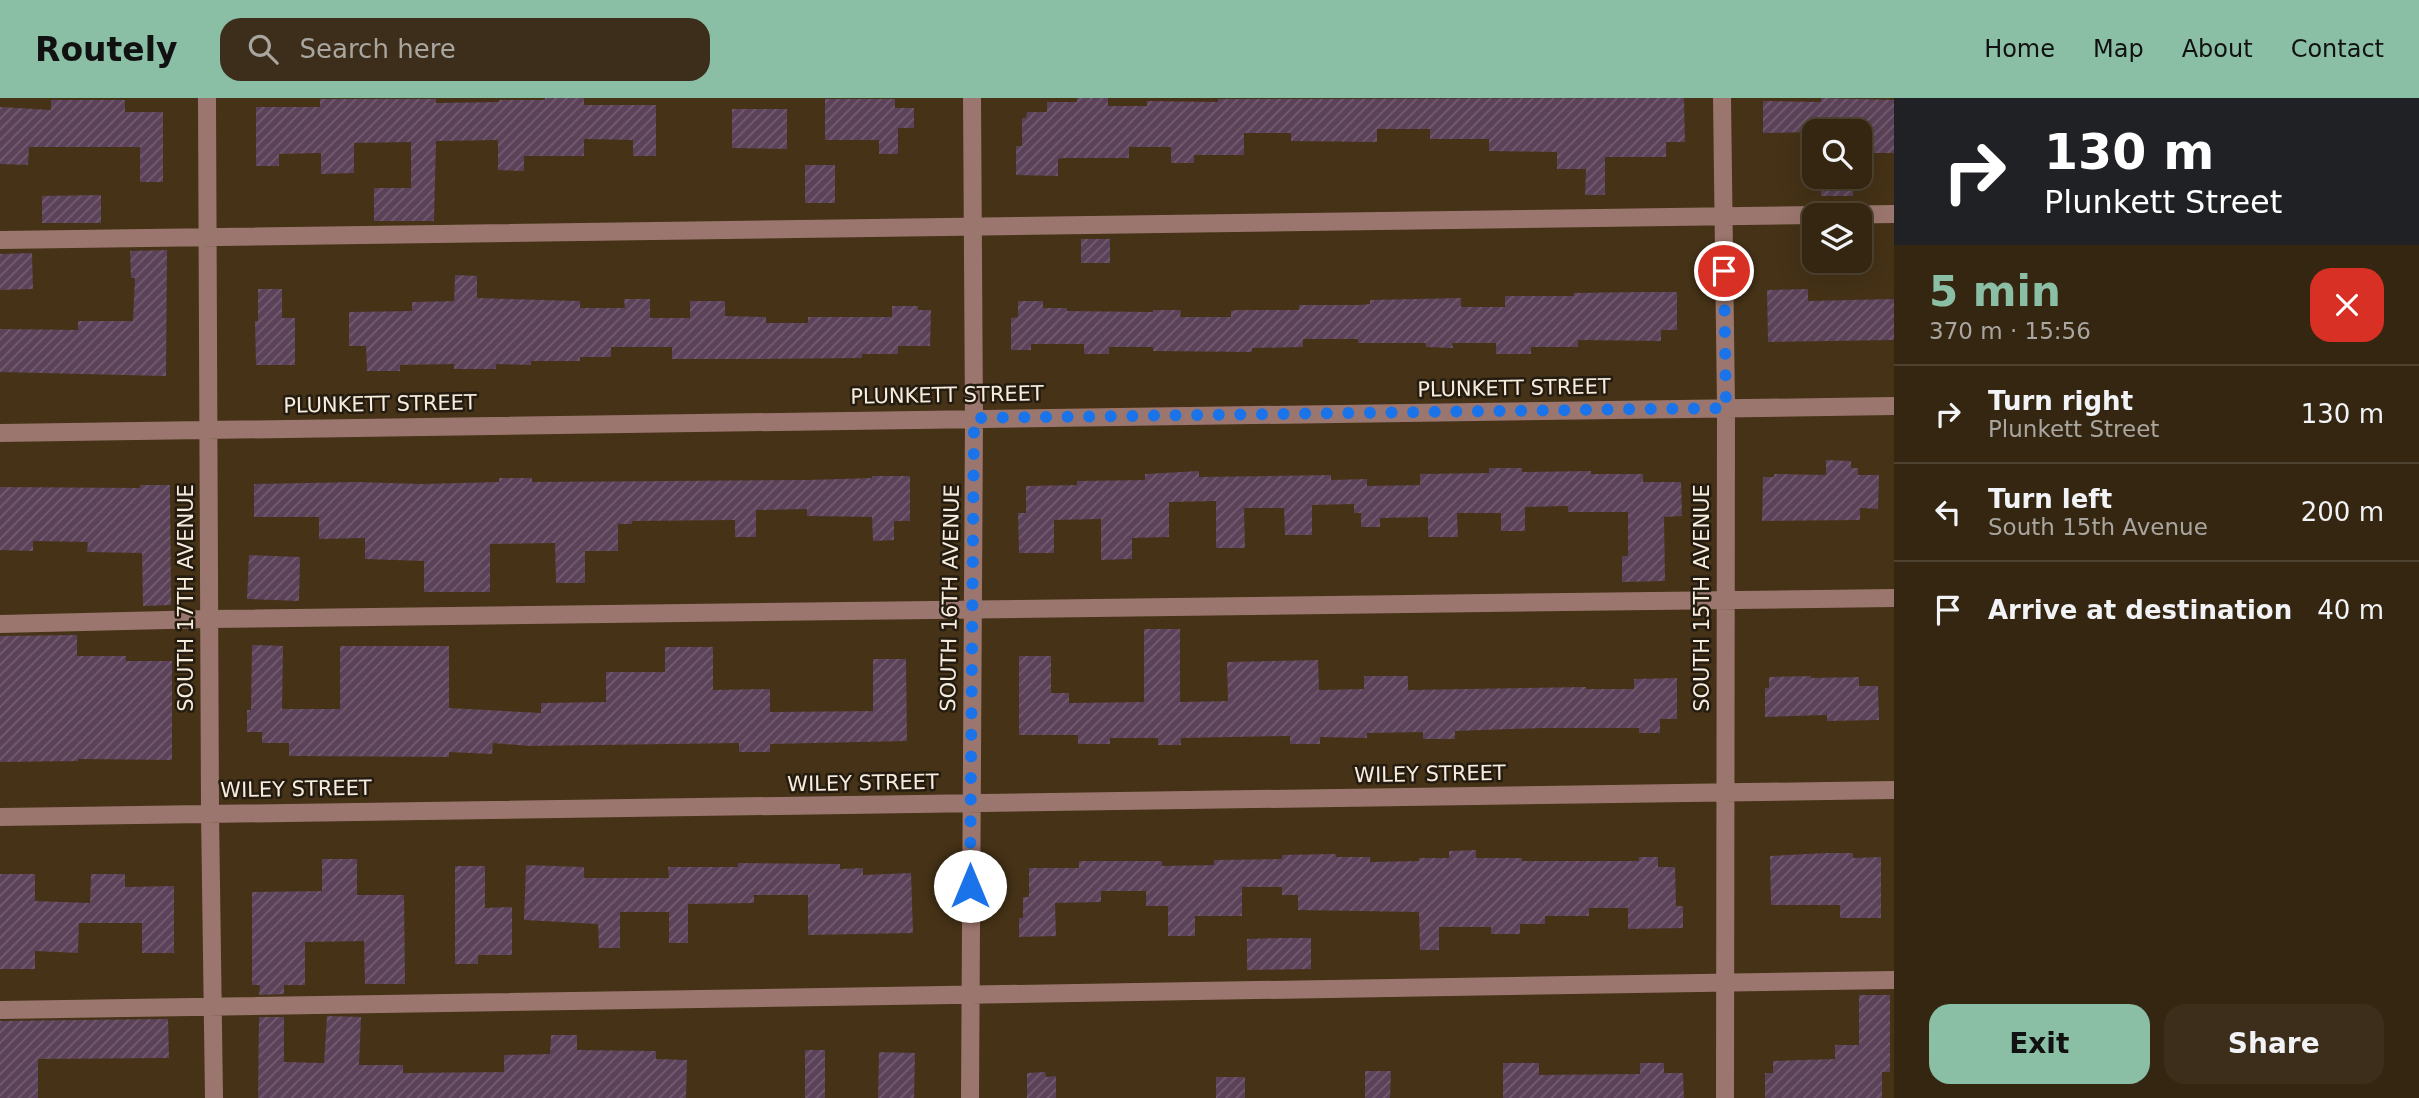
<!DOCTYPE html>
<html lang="en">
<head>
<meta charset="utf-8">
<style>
	:root { --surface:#342611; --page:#3c2e1a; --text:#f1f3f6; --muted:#a9a59f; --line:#4e4331; --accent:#8abfa5 }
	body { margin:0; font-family:"DejaVu Sans",sans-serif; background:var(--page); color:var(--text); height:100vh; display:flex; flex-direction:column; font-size:26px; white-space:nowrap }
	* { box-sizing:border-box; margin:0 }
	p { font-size:23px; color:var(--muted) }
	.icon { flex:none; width:38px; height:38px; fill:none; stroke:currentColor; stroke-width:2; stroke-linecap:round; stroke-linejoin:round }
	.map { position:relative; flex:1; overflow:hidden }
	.drawer { display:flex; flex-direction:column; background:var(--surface); width:525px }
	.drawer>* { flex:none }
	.banner { background:#202124; color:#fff; overflow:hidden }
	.tools { position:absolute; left:1802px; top:21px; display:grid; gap:14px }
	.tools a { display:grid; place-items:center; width:70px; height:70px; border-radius:14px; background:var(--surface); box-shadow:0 7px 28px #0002,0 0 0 2px var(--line); font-size:35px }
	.pin { position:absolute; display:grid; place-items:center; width:60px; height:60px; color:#fff; margin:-30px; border:4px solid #fff; border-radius:50%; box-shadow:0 2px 7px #0007 }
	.me { position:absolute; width:77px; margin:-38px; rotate:0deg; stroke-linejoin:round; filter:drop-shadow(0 0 5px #0008) }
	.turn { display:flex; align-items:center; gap:24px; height:147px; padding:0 35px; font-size:32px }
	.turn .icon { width:91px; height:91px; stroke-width:2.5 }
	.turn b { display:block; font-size:49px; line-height:60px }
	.round { display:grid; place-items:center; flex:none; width:74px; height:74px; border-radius:21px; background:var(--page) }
	.headline { display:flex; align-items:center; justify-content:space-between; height:119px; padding:0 35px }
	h1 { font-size:42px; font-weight:700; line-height:52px; color:var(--accent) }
	.cta { display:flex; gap:14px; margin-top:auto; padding:14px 35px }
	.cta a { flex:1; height:80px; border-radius:21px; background:var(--accent); color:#111; font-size:28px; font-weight:700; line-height:80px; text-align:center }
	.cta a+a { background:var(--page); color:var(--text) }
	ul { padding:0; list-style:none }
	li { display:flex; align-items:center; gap:21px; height:98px; padding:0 35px; border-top:2px solid var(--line) }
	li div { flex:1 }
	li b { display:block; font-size:26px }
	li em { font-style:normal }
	header { display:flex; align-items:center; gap:42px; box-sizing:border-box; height:98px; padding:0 35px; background:var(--accent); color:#111 }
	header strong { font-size:33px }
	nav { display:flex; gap:38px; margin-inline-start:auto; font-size:24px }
	.search { width:490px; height:63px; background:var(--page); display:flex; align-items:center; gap:18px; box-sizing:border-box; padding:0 24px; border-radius:21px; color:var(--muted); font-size:26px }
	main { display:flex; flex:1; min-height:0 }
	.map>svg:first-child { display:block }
</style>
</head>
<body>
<header>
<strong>Routely</strong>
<div class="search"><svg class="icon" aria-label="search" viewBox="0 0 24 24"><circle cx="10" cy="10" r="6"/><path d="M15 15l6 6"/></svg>Search here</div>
<nav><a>Home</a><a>Map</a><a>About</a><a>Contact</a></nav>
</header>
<main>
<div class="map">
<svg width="1894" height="1000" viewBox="0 0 1894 1000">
	<defs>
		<pattern id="building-hatch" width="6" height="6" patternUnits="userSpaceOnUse" patternTransform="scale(1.75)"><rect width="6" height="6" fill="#5b4258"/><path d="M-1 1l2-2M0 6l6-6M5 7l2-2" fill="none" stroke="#735d70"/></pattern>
	</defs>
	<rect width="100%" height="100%" fill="#453217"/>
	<!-- building -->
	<path fill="url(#building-hatch)" d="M 545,0 L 584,0 L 584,7 L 656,7 L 656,58 L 633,58 L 633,42 L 584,41 L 584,58 L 524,58 L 524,73 L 498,72 L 498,42 L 436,43 L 434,123 L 374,123 L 374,90 L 411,90 L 411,44 L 354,45 L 354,75 L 321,76 L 321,55 L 279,56 L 279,68 L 256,68 L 256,9 L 320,9 L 320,1 L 436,1 L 436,5 L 499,4 L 499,2 L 545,2 Z
		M 1077,0 L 1108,0 L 1108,8 L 1147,8 L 1147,3 L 1218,4 L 1218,1 L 1684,0 L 1685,44 L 1666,44 L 1666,59 L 1605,59 L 1605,97 L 1585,97 L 1586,71 L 1557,71 L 1557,54 L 1489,53 L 1489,41 L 1430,41 L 1430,31 L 1377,31 L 1377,44 L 1291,43 L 1291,35 L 1244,35 L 1244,57 L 1194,57 L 1194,65 L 1171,65 L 1171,49 L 1129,49 L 1129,60 L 1063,60 L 1058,61 L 1058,78 L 1016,77 L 1016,48 L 1022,48 L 1022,20 L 1026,20 L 1027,14 L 1047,14 L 1047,4 L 1077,4 Z
		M 1821,0 L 1894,2 L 1894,55 L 1860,55 L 1860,33 L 1763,35 L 1763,3 L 1821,4 Z
		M 825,1 L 895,1 L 895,10 L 914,10 L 914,30 L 898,30 L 898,56 L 879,56 L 879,42 L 825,42 Z
		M 51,2 L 125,2 L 125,14 L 163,14 L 163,84 L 140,84 L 140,49 L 29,49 L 28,67 L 0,66 L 0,9 L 51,12 Z
		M 732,11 L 787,11 L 787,51 L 732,50 Z
		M 805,67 L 835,67 L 835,105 L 805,105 Z
		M 1821,79 L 1853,79 L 1853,98 L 1821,98 Z
		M 101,97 L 101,125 L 42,125 L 42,98 Z
		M 1081,141 L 1110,141 L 1110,165 L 1081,165 Z
		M 167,152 L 166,278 L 0,274 L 0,231 L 78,232 L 78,223 L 133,223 L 135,180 L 131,180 L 130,153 Z
		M 32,155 L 33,191 L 0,192 L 0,156 Z
		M 455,177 L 477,178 L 477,200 L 580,203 L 580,210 L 625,210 L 624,201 L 650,201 L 650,220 L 690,220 L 690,203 L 725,203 L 725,218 L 766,219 L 766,225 L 808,225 L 808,219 L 892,219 L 892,208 L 918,208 L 918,212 L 931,212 L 930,248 L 898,248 L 898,256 L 862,256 L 862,260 L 754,261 L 672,261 L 672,249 L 611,249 L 611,259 L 580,259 L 580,263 L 531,263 L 531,267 L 496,266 L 496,271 L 454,271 L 454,266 L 400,267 L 400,273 L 367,273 L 366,248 L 349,248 L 349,214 L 412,213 L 412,204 L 454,203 Z
		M 258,191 L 282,191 L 282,220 L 295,220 L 295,267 L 256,267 L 255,223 L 258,223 Z
		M 1808,191 L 1808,203 L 1894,201 L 1894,242 L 1768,244 L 1767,192 Z
		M 1637,194 L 1677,194 L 1677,232 L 1661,232 L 1661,243 L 1578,242 L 1578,249 L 1531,249 L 1531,256 L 1496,256 L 1496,245 L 1452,245 L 1453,250 L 1426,249 L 1426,245 L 1358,245 L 1358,241 L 1303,241 L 1303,249 L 1252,250 L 1252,254 L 1153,253 L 1153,249 L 1109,249 L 1109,256 L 1084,256 L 1084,246 L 1031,246 L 1031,252 L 1011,252 L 1011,220 L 1018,219 L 1018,203 L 1043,203 L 1043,210 L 1067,210 L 1067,213 L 1153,214 L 1153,212 L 1181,212 L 1180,219 L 1231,219 L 1231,213 L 1237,212 L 1299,212 L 1299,207 L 1358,207 L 1370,206 L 1370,202 L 1461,200 L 1461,209 L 1505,209 L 1505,198 L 1574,198 L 1574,195 Z
		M 1826,362 L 1851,363 L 1851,370 L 1858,370 L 1858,377 L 1879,377 L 1878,411 L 1860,410 L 1860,422 L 1762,423 L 1763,379 L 1774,379 L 1774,376 L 1826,377 Z
		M 1489,370 L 1522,370 L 1522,374 L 1591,373 L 1591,376 L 1643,376 L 1643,384 L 1681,384 L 1682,418 L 1664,419 L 1665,483 L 1622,484 L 1622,458 L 1628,458 L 1628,414 L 1568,414 L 1568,408 L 1525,409 L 1525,433 L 1501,433 L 1501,415 L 1457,415 L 1458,439 L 1428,439 L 1428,419 L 1380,420 L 1380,429 L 1361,429 L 1361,415 L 1354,415 L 1354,406 L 1312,407 L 1312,437 L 1285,437 L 1284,410 L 1244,410 L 1245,450 L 1216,450 L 1216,403 L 1169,404 L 1169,439 L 1132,440 L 1132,461 L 1101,462 L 1101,421 L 1054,422 L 1054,455 L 1019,455 L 1018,415 L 1026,415 L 1026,388 L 1077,387 L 1077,383 L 1145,382 L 1145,376 L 1199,373 L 1199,379 L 1331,377 L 1331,382 L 1367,381 L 1367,388 L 1420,387 L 1420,376 L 1489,375 Z
		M 872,378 L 910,378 L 910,423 L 894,423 L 894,442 L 873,443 L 872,419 L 807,418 L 807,411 L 756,412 L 756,439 L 735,439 L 735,422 L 632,423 L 632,426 L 618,426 L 618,453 L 585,453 L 585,485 L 556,485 L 555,445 L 490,446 L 490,494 L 424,494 L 424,463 L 365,461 L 365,440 L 319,441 L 319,419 L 254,419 L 254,386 L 357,384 L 423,386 L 499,384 L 499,380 L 532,380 L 532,384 L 807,382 L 872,380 Z
		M 140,387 L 170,387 L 171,507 L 143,508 L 142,455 L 87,454 L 88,444 L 33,443 L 33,453 L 0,452 L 0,389 L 140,390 Z
		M 249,457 L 300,459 L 299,503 L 247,501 Z
		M 1144,531 L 1180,531 L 1180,604 L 1228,603 L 1227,564 L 1318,562 L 1319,592 L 1364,591 L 1364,578 L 1408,578 L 1408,592 L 1586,589 L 1586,591 L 1634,591 L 1634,581 L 1677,580 L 1677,621 L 1660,621 L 1660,635 L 1639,635 L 1639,630 L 1543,630 L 1455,633 L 1455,641 L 1423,641 L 1423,634 L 1367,635 L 1367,640 L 1320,639 L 1320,646 L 1290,646 L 1290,638 L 1181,640 L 1181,647 L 1158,647 L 1158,640 L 1110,640 L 1110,646 L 1078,646 L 1078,637 L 1019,637 L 1019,558 L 1051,558 L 1051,595 L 1069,595 L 1069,605 L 1144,604 Z
		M 77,537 L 77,558 L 126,558 L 126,563 L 172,563 L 172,662 L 78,661 L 78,663 L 0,664 L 0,538 Z
		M 252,547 L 283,548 L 282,611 L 340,611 L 340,548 L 449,548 L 449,610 L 541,615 L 541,605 L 606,604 L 606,574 L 665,574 L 665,549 L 713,549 L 713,592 L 770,591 L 770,614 L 873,613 L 873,561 L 906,561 L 907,643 L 770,646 L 770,654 L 739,654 L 739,645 L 530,648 L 493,645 L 492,656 L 449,654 L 449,659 L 289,658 L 289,645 L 262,645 L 262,634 L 247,634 L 247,612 L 251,612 Z
		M 1811,578 L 1811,580 L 1859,579 L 1859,588 L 1878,588 L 1879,622 L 1827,623 L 1827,617 L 1765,619 L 1765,590 L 1769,590 L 1769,579 Z
		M 1476,752 L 1476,760 L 1522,760 L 1522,763 L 1639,763 L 1639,759 L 1658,759 L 1658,769 L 1675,769 L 1676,808 L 1683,808 L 1683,830 L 1628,831 L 1628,810 L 1589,810 L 1589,818 L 1545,818 L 1545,826 L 1520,826 L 1520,836 L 1491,836 L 1491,829 L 1439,829 L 1439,852 L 1420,852 L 1419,814 L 1298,812 L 1298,797 L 1282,797 L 1282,789 L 1242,789 L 1242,818 L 1195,818 L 1195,838 L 1168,838 L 1168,808 L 1146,808 L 1146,793 L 1101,793 L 1101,804 L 1055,805 L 1056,838 L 1019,839 L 1019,820 L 1023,820 L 1023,799 L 1029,799 L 1029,770 L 1079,770 L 1079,763 L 1162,763 L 1162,768 L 1214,767 L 1214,762 L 1282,761 L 1282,757 L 1336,756 L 1336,759 L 1370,759 L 1370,764 L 1419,763 L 1419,760 L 1449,760 L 1449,753 Z
		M 1826,755 L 1853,755 L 1853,760 L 1881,759 L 1881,820 L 1840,820 L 1840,807 L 1771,807 L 1770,758 Z
		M 322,761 L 357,761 L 357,797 L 404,797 L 405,886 L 365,886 L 364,843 L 305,844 L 305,887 L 284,887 L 284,896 L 259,897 L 260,887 L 252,887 L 252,794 L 322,793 Z
		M 738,765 L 840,766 L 840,771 L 863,770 L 863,777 L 911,775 L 913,835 L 808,837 L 808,797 L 754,797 L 754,805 L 688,806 L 688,845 L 669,845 L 669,814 L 620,814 L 620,850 L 599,850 L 598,826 L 524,822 L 526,767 L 584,769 L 584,780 L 669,780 L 668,769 L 738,769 Z
		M 455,768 L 485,768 L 485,810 L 512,809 L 512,857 L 478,857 L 478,866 L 455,866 Z
		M 0,776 L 35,776 L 35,803 L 90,805 L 91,776 L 125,776 L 125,789 L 174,788 L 174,855 L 142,855 L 142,825 L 79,825 L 78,855 L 35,853 L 35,871 L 0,871 Z
		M 1281,840 L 1311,840 L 1311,871 L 1247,872 L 1247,841 Z
		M 1859,897 L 1890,897 L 1890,974 L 1882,974 L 1882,1000 L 1765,1000 L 1765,975 L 1773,975 L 1773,963 L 1835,961 L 1835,947 L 1859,947 Z
		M 327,918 L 361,919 L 359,967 L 403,967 L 403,975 L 504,974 L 504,957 L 550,956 L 551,937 L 577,937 L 577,952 L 656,953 L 656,961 L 687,962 L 686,1000 L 258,1000 L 259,919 L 284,919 L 284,964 L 324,965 Z
		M 168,921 L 169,960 L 38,961 L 38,1000 L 0,1000 L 0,923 Z
		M 805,952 L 825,952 L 825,1000 L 805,1000 Z
		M 879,954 L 915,955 L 914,1000 L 878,1000 Z
		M 1503,965 L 1539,965 L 1539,977 L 1640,976 L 1640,965 L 1664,965 L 1664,975 L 1683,975 L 1684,1000 L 1503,1000 Z
		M 1365,973 L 1391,973 L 1390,1000 L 1365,1000 Z
		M 1045,974 L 1046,979 L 1056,978 L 1056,1000 L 1027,1000 L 1027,975 Z
		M 1216,979 L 1245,979 L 1245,1000 L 1216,1000 Z"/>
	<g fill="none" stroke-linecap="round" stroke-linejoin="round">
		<!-- minor -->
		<path stroke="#9b766e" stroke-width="18" d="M 207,0 L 210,715 L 214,1000
			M 1722,0 L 1726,310 L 1725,1000
			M 0,142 L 1894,116
			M 0,335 L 1894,308
			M 0,526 L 209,521 L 1894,500
			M 0,719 L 1894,692
			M 0,912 L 1894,882
			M 970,1000 L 974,320 L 972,0"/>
	</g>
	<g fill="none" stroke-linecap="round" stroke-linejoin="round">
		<!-- route -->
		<path stroke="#1a73e8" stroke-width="12" stroke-dasharray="0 21.6" d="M 970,788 L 974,320 L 1726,310 L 1724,173"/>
	</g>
	<g text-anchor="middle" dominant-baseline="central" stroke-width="5" stroke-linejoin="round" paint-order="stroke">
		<!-- street labels -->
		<g font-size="21" fill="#f8ecdd" stroke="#241c10">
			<text transform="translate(1514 290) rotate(-1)">PLUNKETT STREET</text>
			<text transform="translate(947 297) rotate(-1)">PLUNKETT STREET</text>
			<text transform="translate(380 306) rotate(-1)">PLUNKETT STREET</text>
			<text transform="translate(186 500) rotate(-90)">SOUTH 17TH AVENUE</text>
			<text transform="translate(950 500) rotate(-89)">SOUTH 16TH AVENUE</text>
			<text transform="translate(1702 500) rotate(-90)">SOUTH 15TH AVENUE</text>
			<text transform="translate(1430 676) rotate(-1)">WILEY STREET</text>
			<text transform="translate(863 685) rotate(-1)">WILEY STREET</text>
			<text transform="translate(296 691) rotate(-1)">WILEY STREET</text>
		</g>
	</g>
</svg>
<div class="tools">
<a><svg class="icon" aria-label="search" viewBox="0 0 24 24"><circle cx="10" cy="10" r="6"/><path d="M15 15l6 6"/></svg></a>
<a><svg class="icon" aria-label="layers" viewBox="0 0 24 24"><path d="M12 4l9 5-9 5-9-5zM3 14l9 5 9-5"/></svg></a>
</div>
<div class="pin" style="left:1724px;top:173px;background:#d93025"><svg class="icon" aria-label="arrive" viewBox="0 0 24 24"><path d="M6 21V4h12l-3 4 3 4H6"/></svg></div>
<svg class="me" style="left:970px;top:788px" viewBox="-20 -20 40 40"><circle r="19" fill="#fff"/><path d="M0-13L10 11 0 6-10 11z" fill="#1a73e8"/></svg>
</div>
<section class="drawer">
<div class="banner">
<div class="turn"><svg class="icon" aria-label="right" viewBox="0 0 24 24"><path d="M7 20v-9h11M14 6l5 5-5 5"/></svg><div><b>130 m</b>Plunkett Street</div></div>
</div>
<div class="headline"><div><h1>5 min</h1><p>370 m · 15:56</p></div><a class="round" style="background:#d93025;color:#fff"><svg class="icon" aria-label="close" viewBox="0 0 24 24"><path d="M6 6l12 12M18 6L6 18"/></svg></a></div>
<ul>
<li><svg class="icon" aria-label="right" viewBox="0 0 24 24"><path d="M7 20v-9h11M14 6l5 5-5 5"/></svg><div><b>Turn right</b><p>Plunkett Street</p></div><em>130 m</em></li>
<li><svg class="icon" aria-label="left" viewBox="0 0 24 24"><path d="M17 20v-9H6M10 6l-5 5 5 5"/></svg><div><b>Turn left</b><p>South 15th Avenue</p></div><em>200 m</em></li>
<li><svg class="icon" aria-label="arrive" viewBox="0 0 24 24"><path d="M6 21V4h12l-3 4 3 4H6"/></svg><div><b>Arrive at destination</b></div><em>40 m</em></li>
</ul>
<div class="cta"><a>Exit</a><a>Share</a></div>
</section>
</main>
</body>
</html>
